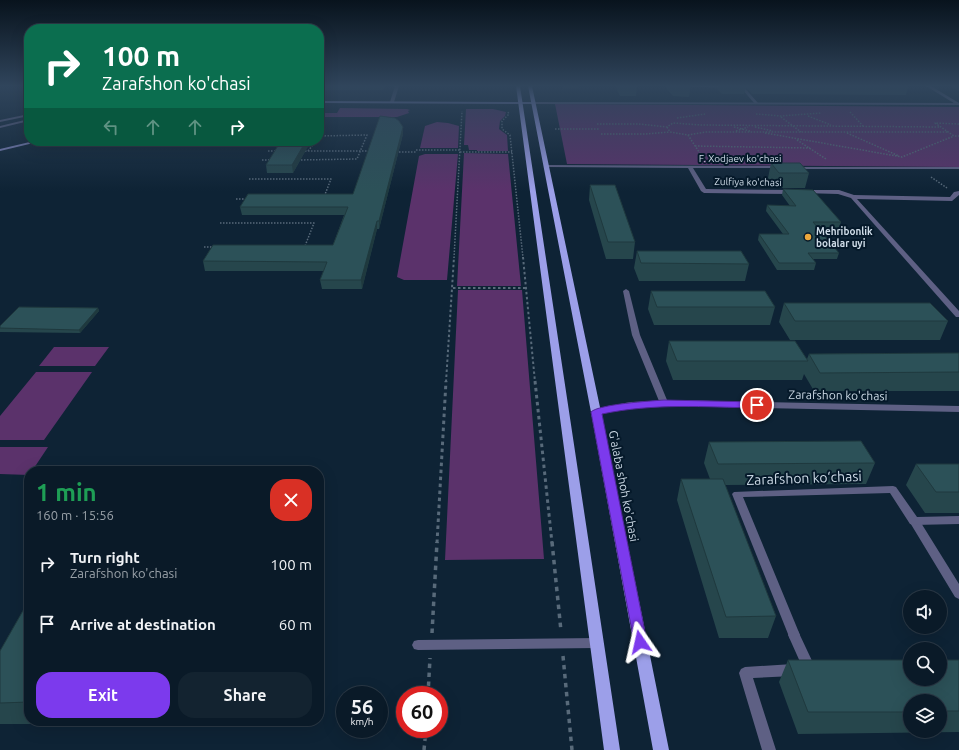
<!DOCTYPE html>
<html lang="en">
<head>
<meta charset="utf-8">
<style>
	:root { --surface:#0a1a28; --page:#132330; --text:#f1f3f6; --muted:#99a1a8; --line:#2a3845; --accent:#7c3aed }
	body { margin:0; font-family:Ubuntu,sans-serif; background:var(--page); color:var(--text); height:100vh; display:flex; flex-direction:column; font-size:15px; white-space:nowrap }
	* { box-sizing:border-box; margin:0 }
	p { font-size:13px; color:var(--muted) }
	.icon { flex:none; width:22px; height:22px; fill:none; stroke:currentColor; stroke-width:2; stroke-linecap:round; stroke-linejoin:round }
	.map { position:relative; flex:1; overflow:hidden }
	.drawer { position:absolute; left:24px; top:466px; width:300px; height:260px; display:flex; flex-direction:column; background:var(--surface); border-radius:16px; box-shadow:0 4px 16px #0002,0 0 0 1px var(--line) }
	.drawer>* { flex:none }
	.top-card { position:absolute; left:24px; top:24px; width:300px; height:122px; border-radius:16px; box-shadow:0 4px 16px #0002,0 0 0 1px var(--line); background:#0b6e4f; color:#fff; overflow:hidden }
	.buttons { position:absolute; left:903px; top:590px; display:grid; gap:8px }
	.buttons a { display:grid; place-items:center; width:44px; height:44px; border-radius:50%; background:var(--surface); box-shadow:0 4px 16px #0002,0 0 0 1px var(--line); font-size:20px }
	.speed { position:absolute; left:336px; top:686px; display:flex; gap:8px; font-size:20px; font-weight:700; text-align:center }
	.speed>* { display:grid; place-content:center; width:52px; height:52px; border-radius:50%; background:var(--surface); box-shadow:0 4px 16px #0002,0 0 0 1px var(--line); line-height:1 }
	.speed small { font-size:10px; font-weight:400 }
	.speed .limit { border:6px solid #d22; background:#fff; color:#111 }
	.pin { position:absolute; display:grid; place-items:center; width:34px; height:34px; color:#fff; margin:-17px; border:2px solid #fff; border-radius:50%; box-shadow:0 1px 4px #0007 }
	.me { position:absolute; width:44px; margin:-22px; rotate:349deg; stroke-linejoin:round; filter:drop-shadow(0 0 3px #0008) }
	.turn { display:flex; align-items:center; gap:14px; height:84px; padding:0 12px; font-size:18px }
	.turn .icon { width:52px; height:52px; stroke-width:2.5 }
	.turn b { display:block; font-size:28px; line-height:34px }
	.lanes { display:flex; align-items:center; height:38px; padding:0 12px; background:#0003; justify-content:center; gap:20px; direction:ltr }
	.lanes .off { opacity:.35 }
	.round { display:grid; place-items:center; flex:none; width:42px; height:42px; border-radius:16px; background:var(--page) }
	.headline { display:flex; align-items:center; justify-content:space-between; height:68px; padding:0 12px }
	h1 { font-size:24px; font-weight:700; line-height:30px; color:#1e9e55 }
	.button { display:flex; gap:8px; margin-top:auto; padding:8px 12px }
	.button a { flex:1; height:46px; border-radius:16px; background:var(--accent); color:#fff; font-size:16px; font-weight:700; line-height:46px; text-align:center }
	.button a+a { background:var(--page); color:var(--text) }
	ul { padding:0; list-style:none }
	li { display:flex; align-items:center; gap:12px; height:60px; padding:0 12px }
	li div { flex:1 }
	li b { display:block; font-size:15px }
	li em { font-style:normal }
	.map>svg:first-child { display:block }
</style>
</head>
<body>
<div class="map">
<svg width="959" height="750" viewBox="0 0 959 750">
	<rect width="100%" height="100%" fill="#0e2335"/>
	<!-- green -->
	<path fill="#5b326b" d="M 555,104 L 959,107 L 959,167 L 567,164 Z
		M 340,108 L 407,109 L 410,110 L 408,111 L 409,113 L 397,117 L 319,117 L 319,113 L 337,113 Z
		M 466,109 L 493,109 L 506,112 L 505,116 L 500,121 L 499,129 L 507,135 L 508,151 L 477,151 L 477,150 L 469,150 L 468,145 L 464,145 Z
		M 437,122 L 448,123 L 459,126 L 458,148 L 420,148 L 425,126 Z
		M 133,141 L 247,141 L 243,144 L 238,144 L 129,142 Z
		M 464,153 L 508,154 L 521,286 L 457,286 Z
		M 425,154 L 458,154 L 447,280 L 404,280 L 397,277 L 419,156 Z
		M 458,290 L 522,290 L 544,559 L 445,560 Z
		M 54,347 L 109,347 L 95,366 L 39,366 Z
		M 36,372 L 92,372 L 44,440 L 0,440 L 0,416 Z
		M 0,447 L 48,447 L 32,471 L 29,471 L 29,475 L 0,474 Z"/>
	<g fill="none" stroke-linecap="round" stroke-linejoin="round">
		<!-- path-far3 -->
		<path stroke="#586a7a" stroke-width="1.5" stroke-dasharray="1.5 1.5" stroke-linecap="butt" d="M 508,112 L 509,114 L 502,121 L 502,129 L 510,135 L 523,258
			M 850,112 L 863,126
			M 756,114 L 780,116 L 821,113
			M 808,116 L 831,125
			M 781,117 L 801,132
			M 677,118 L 705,114
			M 597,124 L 639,124 L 667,127 L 673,123 L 701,125 L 940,127
			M 959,124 L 935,123 L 954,136 L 959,136
			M 667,127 L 670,132 L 688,135 L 705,132 L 948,132
			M 734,127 L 750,131
			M 755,127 L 773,131
			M 555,129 L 599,129
			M 736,131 L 748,127
			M 765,133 L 902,157 L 954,136
			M 847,133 L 899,156
			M 601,134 L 645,134 L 670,132
			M 688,135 L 703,158
			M 797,140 L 826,159
			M 695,146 L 810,148
			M 416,150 L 460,150
			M 268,151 L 277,151
			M 302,151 L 369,151
			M 308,151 L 316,141
			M 396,152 L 416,152
			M 460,152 L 512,152
			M 262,160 L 271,160
			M 298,160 L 357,159 L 367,135 L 319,136
			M 931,177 L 947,188
			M 249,179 L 331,179 L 324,197
			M 236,199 L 248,199
			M 220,223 L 314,223 L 305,246 L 303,246
			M 204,247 L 214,247
			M 454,258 L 462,111"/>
		<!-- path-far2 -->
		<path stroke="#586a7a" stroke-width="2" stroke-dasharray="2.5 2.5" stroke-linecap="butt" d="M 523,257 L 535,382
			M 453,288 L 526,288
			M 446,382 L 454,257"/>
		<!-- path-far1 -->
		<path stroke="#586a7a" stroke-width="3" stroke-dasharray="3.5 3.5" stroke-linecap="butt" d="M 535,381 L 552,543
			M 437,543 L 446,381"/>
		<!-- path -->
		<path stroke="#586a7a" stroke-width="3.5" stroke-dasharray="4.5 4.5" stroke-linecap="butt" d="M 552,542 L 561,631
			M 432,633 L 437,542
			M 563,656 L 572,750
			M 428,695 L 430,658
			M 424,750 L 426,729"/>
		<!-- service -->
		<path fill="#5e6084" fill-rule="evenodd" d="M 29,114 L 29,116 L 0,122 L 0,120 Z
			M 29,119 L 29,121 L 0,128 L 0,126 Z
			M 914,517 L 918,518 L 959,584 L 959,599 L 955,597 L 909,521 L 910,518 Z
			M 794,630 L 798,631 L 814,665 L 816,669 L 814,673 L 810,675 L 805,673 L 788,635 L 790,631 Z
			M 597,638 L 601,639 L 603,643 L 601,647 L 597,648 L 418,650 L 414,649 L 412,645 L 414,641 L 418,640 Z
			M 793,664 L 797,666 L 799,670 L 797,674 L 793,676 L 753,678 L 776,750 L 762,750 L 739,673 L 741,669 L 745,667 Z"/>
		<!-- minor -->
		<path fill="#5e6084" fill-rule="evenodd" d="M 395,86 L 399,86 L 394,102 L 392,103 L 390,102 Z
			M 666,86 L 743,86 L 758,103 L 755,104 L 741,88 Z
			M 926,86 L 931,86 L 959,103 L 959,105 L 957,105 Z
			M 544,165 L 780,166 L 782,167 L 782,168 L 693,168 L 706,189 L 794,190 L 797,192 L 794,194 L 704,193 L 701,191 L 688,168 L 546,167 L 544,167 Z
			M 792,167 L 959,167 L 959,169 L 792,169 Z
			M 805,190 L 839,190 L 854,195 L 950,197 L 954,192 L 959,191 L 959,195 L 952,201 L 857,199 L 959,311 L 959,317 L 956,317 L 851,198 L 838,194 L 803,193 L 802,192 Z
			M 626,289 L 629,291 L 640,335 L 667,400 L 959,406 L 959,412 L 664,406 L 630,408 L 596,415 L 593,414 L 592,412 L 593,410 L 630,402 L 659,401 L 632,335 L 623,291 Z
			M 893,486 L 896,487 L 917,517 L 959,516 L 959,524 L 914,525 L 910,524 L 890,493 L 743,497 L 800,635 L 798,639 L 794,640 L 790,639 L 732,494 L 734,492 Z"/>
		<!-- tertiary -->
		<path fill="#5e6084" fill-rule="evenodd" d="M 532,102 L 959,103 L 959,105 L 533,104 Z"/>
		<!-- secondary -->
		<path fill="#8184bd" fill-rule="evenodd" d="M 319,101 L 533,102 L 535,103 L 533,104 L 319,103 Z
			M 34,141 L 42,141 L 0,151 L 0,149 Z"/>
		<!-- primary -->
		<path fill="#9c9fe9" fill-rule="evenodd" d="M 516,86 L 520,86 L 620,750 L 604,750 Z
			M 528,86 L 532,86 L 601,412 L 669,750 L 653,750 L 591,412 Z"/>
	</g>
	<!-- wall -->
	<path fill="#26464c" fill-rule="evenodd" d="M 319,86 L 385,86 L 383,90 L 319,90 Z
		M 615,86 L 637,86 L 636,96 L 620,96 Z
		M 666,86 L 691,86 L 689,97 L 673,96 L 666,88 Z
		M 718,86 L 907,86 L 908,87 L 906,95 L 752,94 L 746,87 L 744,94 L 722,94 L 717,89 Z
		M 951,86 L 959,86 L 959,91 Z
		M 403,134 L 379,229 L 377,229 L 362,289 L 322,289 L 320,280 L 324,271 L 205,271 L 203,261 L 333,245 L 344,215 L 242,215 L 240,207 L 353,194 Z
		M 281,141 L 311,141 L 293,173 L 267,173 L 266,165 Z
		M 771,163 L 809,173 L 805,188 L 776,188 L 768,178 Z
		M 590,185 L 635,242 L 633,259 L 606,259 L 589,200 Z
		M 783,189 L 841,222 L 839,228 L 818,228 L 839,253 L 837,259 L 812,259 L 816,263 L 814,270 L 777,270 L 758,240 L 759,234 L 783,234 L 766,211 L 767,205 L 790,206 L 782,195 Z
		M 637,251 L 749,264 L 745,281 L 639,281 L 634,268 Z
		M 651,291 L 775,307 L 770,325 L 654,325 L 648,309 Z
		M 784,303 L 948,321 L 940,340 L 790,340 L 779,322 Z
		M 98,308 L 99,311 L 80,333 L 0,332 L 0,326 Z
		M 669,341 L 807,359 L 809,354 L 959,353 L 959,391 L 814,391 L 804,374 L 802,380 L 673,380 L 666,361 Z
		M 709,442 L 875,463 L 866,484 L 725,485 L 776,616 L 768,638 L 719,638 L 677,500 L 681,479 L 710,479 L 704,463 Z
		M 916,464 L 959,464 L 959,513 L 925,513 L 906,485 Z
		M 29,600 L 29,721 L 67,721 L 66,724 L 0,724 L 0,651 Z
		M 788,660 L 959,660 L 959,732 L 798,734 L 779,682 ZM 910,701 L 940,701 L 940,731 L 910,731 Z"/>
	<!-- shaded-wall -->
	<path fill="#1f393e" d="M 563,86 L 579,86 L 579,88 L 562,90 Z
		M 319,118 L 320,125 L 319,127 Z
		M 403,127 L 403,134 L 379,229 L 379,221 Z
		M 306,141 L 311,141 L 293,173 L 292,165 Z
		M 377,221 L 377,229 L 362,289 L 361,280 Z
		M 98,308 L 99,311 L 80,333 L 79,330 Z"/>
	<!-- building -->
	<path fill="#2c5158" stroke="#1f393e" d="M 319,86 L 382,86 L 382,87 Z
		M 754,86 L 907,86 L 908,87 Z
		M 380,116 L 395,118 L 399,121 L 403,127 L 379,221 L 377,221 L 361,280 L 320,280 L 327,262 L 203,261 L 213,245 L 333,245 L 348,207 L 240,207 L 248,194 L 353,194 Z
		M 281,141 L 306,141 L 292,165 L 266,165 Z
		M 771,163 L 800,163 L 809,173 L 779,173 Z
		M 590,185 L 615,185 L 635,242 L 608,242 Z
		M 783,189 L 813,190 L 841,222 L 813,222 L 839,253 L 808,253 L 816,263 L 779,263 L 759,234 L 789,234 L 767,205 L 796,206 Z
		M 637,251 L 741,251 L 749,264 L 641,263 Z
		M 651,291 L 765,291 L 775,307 L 657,307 Z
		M 784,303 L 930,303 L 948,321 L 795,321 Z
		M 19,307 L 98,308 L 79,330 L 0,328 L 0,326 Z
		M 669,341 L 795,341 L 808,361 L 677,361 Z
		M 959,353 L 959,372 L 820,373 L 809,354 Z
		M 861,441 L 875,463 L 718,464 L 709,442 Z
		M 916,464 L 959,464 L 959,492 L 936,492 Z
		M 681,479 L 723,479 L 776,616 L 726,617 Z
		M 29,600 L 29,702 L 0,703 L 0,651 Z
		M 788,660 L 910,660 L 910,679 L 940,679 L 940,660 L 959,660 L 959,711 L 940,711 L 940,701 L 910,701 L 910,712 L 808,712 Z"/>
	<!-- sky -->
	<linearGradient id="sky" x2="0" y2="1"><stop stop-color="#08131d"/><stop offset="0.45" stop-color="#30455c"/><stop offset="1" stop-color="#30455c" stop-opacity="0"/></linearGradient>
	<rect width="959" height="191" fill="url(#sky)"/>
	<!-- route -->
	<path fill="#7c3aed" stroke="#51269a" d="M 664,400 L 757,402 L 762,405 L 757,408 C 704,407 654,403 602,414 L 647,642 L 645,647 L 640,648 L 636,647 L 634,642 L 591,412 C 599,404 651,401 664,400 Z"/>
	<!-- markers -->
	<circle fill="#eda83c" stroke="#05192a" stroke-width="1.5" cx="808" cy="237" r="4"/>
	<g text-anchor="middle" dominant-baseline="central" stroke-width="4" stroke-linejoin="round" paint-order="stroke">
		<!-- far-street labels -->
		<g font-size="10" fill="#cedbe7" stroke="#05192a">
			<text x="740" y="158">F. Xodjaev ko'chasi</text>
			<text transform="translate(748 182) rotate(1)">Zulfiya ko'chasi</text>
		</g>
		<!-- far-poi labels -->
		<g font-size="10" font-weight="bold" fill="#cedbe7" stroke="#05192a" text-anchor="start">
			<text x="816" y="231">Mehribonlik<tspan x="816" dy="12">bolalar uyi</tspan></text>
		</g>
		<!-- street labels -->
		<g font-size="12" fill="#cedbe7" stroke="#05192a">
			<text transform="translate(838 395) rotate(1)">Zarafshon ko'chasi</text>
			<text transform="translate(624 486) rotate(79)">G'alaba shoh ko'chasi</text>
		</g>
		<!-- near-street labels -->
		<g font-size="14" fill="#cedbe7" stroke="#05192a">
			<text transform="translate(804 478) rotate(-2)">Zarafshon ko‘chasi</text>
		</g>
	</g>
</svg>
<div class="buttons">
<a><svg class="icon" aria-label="sound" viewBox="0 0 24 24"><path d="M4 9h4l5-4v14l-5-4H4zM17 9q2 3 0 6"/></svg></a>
<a><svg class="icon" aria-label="search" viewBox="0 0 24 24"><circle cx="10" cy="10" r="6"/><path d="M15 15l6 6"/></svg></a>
<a><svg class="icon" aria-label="layers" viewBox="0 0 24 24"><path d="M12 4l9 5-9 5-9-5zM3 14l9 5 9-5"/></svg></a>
</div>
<div class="speed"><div>56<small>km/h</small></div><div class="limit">60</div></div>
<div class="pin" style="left:757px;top:405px;background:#d93025"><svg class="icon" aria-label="arrive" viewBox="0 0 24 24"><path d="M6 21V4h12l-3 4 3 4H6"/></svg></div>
<svg class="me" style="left:640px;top:642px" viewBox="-20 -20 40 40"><path d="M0-17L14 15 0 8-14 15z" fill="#7c3aed" stroke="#fff" stroke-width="4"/></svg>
<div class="top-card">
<div class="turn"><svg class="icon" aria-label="right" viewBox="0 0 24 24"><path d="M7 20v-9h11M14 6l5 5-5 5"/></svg><div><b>100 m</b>Zarafshon ko'chasi</div></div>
<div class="lanes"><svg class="icon off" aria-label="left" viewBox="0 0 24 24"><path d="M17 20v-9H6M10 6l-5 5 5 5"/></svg><svg class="icon off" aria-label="ahead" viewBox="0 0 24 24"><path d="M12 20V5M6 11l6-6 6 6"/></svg><svg class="icon off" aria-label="ahead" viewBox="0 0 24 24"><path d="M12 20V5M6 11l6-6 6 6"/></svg><svg class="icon" aria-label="right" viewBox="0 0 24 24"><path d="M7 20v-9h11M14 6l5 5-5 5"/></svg></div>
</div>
<section class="drawer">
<div class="headline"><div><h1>1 min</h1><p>160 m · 15:56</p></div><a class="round" style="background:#d93025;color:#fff"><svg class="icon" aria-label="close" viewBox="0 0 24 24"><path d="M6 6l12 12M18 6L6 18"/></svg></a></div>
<ul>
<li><svg class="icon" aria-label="right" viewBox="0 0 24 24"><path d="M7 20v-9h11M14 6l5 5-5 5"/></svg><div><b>Turn right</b><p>Zarafshon ko'chasi</p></div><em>100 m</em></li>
<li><svg class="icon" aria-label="arrive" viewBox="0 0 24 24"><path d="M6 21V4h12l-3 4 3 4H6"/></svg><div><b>Arrive at destination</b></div><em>60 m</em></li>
</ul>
<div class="button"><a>Exit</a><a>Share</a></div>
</section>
</div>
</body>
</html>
